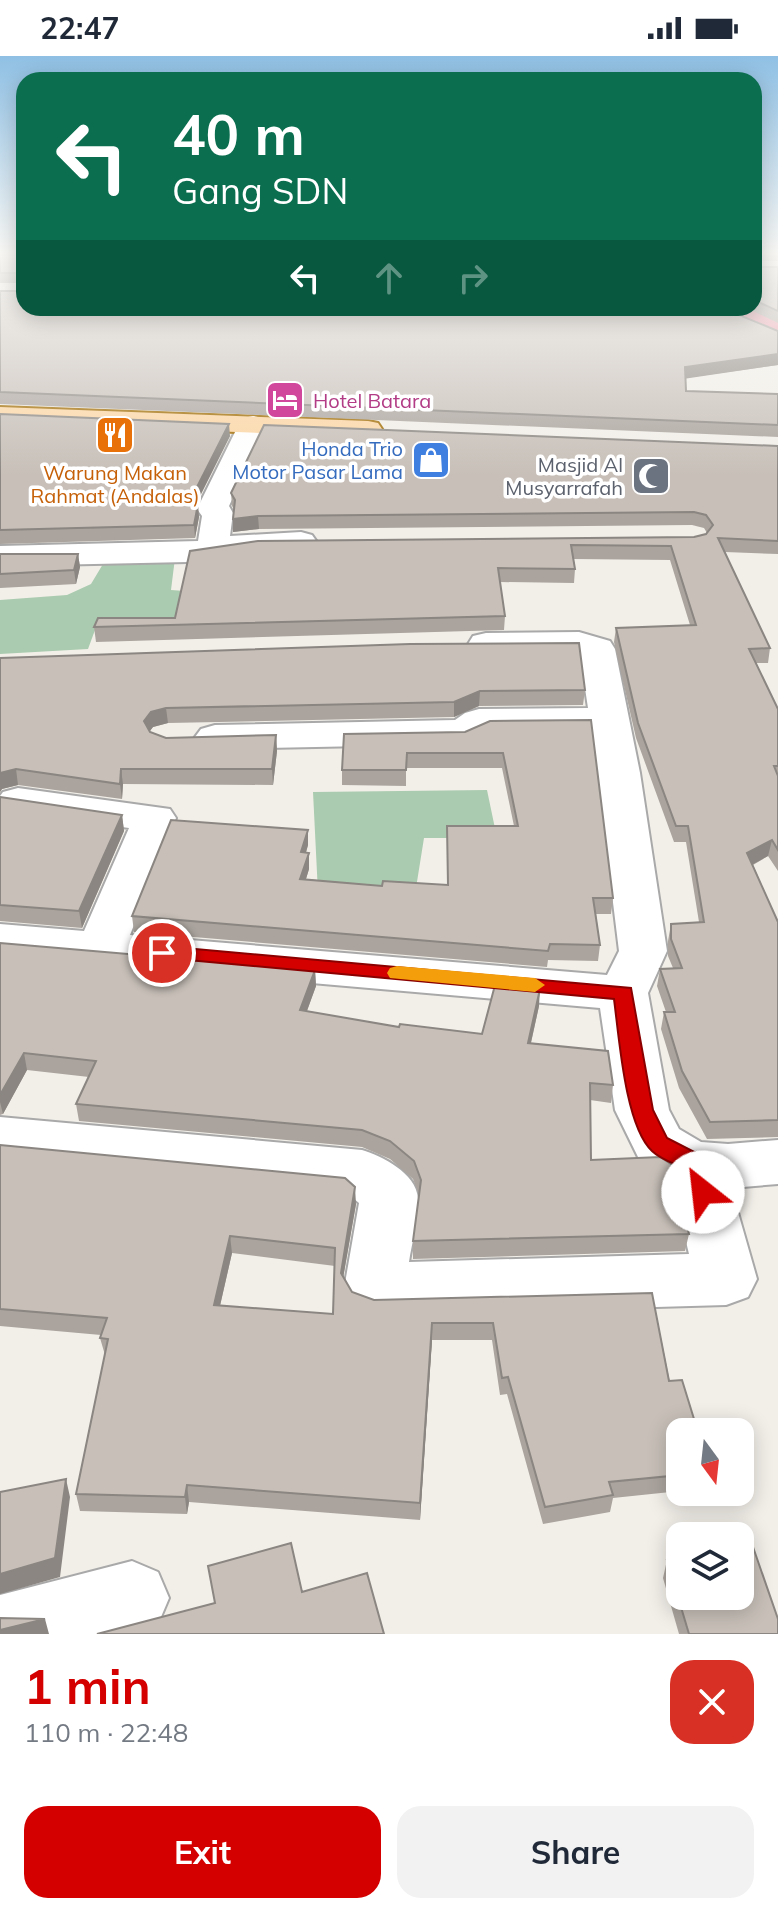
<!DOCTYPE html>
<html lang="en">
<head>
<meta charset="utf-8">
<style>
	:root { --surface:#fff; --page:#f2f2f3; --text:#1f2937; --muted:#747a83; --accent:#d40000 }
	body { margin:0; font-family:Mulish,sans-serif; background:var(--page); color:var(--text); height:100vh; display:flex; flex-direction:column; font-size:30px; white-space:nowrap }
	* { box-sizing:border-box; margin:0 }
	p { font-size:26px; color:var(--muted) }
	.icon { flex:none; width:44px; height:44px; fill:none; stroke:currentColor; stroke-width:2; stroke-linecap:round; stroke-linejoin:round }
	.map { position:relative; height:1578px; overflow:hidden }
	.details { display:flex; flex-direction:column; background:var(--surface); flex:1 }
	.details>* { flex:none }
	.guide { position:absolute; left:16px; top:16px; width:746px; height:244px; border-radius:24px; box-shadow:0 4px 20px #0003; background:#0b6e4f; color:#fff; overflow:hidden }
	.needle { width:52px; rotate:165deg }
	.buttons { position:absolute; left:666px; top:1362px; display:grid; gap:16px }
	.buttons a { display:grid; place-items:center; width:88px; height:88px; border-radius:16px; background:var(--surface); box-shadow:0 4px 20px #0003; font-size:40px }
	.pin { position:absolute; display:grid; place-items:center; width:68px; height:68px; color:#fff; margin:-34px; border:4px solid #fff; border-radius:50%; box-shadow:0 2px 8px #0007 }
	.me { position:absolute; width:88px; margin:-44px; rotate:331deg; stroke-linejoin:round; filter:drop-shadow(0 0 6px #0008) }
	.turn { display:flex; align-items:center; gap:28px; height:168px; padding:0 24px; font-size:36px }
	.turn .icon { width:104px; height:104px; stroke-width:2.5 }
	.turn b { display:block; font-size:56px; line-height:68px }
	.lanes { display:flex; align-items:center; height:76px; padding:0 24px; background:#0003; justify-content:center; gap:40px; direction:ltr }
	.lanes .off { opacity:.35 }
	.round { display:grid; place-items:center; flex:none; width:84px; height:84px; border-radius:24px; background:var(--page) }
	.overview { display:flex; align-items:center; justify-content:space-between; height:136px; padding:0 24px }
	h1 { font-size:48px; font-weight:700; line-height:60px; color:var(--accent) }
	.button { display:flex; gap:16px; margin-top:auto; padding:16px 24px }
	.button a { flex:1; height:92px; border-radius:24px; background:var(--accent); color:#fff; font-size:32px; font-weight:700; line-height:92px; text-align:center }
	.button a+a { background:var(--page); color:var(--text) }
	.status { display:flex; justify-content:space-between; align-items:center; height:56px; padding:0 40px; background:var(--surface); direction:ltr }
	.status svg { height:22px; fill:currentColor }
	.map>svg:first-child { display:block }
</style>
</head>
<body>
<div class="status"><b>22:47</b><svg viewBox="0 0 49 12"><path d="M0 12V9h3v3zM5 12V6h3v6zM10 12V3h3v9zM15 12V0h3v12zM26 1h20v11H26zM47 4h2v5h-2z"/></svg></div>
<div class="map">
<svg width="778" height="1578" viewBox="0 0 778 1578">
	<rect width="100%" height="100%" fill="#f2efe9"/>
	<!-- cemetery -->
	<path fill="#aacbaf" d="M 175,502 L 171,534 L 198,536 C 175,578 137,573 95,574 L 88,593 L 0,598 L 0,544 L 67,539 L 91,528 L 106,503 Z
		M 487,734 L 497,782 L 424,782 L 416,832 L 318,837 L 313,736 Z"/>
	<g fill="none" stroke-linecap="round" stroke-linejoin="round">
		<defs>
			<path id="minor" d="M 253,360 L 263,362 L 267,368 L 229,450 L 233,457 L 230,480 L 301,476 L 312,479 L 317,486 L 312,493 L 259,496 L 188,506 L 0,510 L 0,490 L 198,485 L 202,460 L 197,453 L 239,368 L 243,362 Z
				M 579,576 L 610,585 L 615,593 L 640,717 L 667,895 L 648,937 L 669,1054 L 679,1073 L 701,1086 L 728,1088 L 778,1084 L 778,1128 L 731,1132 L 757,1223 L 748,1241 L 726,1249 L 375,1259 L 353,1251 L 344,1233 L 359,1147 L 347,1137 L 0,1103 L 0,1061 L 362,1094 C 382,1100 416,1117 418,1142 C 419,1162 412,1186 409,1206 L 689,1198 L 671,1123 L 639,1103 L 615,1054 L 600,952 L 0,900 L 0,868 L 84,875 L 129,772 L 3,754 L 0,740 L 3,736 L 18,732 L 170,753 L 176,762 L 130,879 L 607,919 L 619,895 L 592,676 L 488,677 L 478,684 L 464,688 L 215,693 L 201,689 L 195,681 L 201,673 L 215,669 L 455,664 L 465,657 L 479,653 L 588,652 L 580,599 L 486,599 L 473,596 L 468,588 L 473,580 L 486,577 Z
				M 132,1505 L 158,1516 L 169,1542 L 158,1568 L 135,1578 L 0,1578 L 0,1539 Z"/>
			<path id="major" d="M 0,351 L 368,365 L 378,367 L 382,373 L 378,379 L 368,381 L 0,367 Z"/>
			<path id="highway" d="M 754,248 L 778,259 L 778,275 L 736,257 L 733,252 L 754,252 Z"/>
		</defs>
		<!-- minor casing -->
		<use href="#minor" stroke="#a9a9a9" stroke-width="4"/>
		<!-- major casing -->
		<use href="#major" stroke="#a06b00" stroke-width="4"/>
		<!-- highway casing -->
		<use href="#highway" stroke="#dc2a67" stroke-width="4"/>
		<!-- minor -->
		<use href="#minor" fill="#fff" fill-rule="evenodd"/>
		<!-- major -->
		<use href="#major" fill="#fcd6a4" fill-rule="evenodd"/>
		<!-- highway -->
		<use href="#highway" fill="#e892a2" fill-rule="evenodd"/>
	</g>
	<!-- wall -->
	<path fill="#aba49e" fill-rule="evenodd" d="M 0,199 L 24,199 L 24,227 L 0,227 Z
		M 754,199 L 778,199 L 778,205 L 754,205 Z
		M 754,211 L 778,211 L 778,267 L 747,252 L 754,252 Z
		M 0,235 L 778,309 L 685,322 L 686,335 L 778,338 L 778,381 L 0,348 Z
		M 0,358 L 230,380 L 197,446 L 199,461 L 195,482 L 0,488 Z
		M 778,390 L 778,498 L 725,496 L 770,592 L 768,607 L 756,607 L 778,653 L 778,815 L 768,800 L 753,809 L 778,866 L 778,1081 L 707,1083 L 679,1032 L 661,973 L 664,956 L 666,956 L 657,930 L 660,913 L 673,912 L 668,900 L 668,885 L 671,868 L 699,866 L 686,786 L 674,786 L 636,682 L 614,586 L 616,572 L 690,569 L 670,504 L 573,503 L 575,513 L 574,527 L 500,526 L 505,560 L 504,574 L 96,586 L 94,571 L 175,562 L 190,495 L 694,481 L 706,478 L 707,477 L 704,472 L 692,469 L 259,473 L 233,476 L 234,453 L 232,450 L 231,437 Z
		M 0,498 L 78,498 L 80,511 L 76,528 L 0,532 Z
		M 0,602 L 585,634 L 583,649 L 479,650 L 454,661 L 168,667 L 153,671 L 149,676 L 166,682 L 276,679 L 277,695 L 273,729 L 123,728 L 122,743 L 18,729 L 2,733 L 0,736 Z
		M 490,665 L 613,842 L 611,858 L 596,858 L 600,889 L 598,905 L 548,904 L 547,911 L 134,876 L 132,860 L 308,774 L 308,789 L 306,797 L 309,813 L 306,823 L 382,830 L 447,829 L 514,770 L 502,712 L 406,712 L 406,730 L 342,729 L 342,714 L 465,676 Z
		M 0,741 L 122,759 L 124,775 L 82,872 L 0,865 Z
		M 0,887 L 315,914 L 316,930 L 307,955 L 399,971 L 482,978 L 539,950 L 531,987 L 613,1029 L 611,1047 L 590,1044 L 591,1104 L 689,1178 L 685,1195 L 413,1203 L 413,1185 L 419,1138 L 413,1123 L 390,1103 L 362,1091 L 79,1065 L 76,1048 L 89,1021 L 27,1014 L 3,1058 L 0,1059 Z
		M 0,1089 L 356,1148 L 343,1222 L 352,1236 L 374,1244 L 652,1237 L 680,1376 L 680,1435 L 613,1442 L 610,1456 L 543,1468 L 507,1338 L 500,1339 L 492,1284 L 432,1284 L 420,1464 L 189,1446 L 187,1458 L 80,1455 L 76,1438 L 105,1299 L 100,1282 L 101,1279 L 0,1270 ZM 232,1197 L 335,1210 L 333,1258 L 220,1250 Z
		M 667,1504 L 778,1578 L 679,1578 L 663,1522 Z"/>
	<!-- shaded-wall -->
	<path fill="#8b8681" d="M 778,298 L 778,309 L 683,323 L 685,311 Z
		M 229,368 L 230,380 L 194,452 L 193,439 Z
		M 198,448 L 199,461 L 195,482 L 194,469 Z
		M 258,460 L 259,473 L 233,476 L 233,463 Z
		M 78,498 L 80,511 L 76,528 L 74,514 Z
		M 480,635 L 479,650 L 454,661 L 454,646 Z
		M 166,652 L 168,667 L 153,671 L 146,680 L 144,665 L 151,656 Z
		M 276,679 L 277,695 L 273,729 L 272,713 Z
		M 16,713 L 18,729 L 2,733 L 0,736 L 0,717 Z
		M 121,713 L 123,728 L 122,743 L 120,728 Z
		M 122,759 L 124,775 L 82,872 L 79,855 Z
		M 308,774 L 308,789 L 301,812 L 301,796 Z
		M 772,784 L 768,800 L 744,813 L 747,797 Z
		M 309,797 L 309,813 L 301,839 L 300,823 Z
		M 315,914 L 316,930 L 301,971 L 300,954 Z
		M 540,933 L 539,950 L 527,1004 L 528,987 Z
		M 24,997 L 27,1014 L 3,1058 L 0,1046 L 0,1039 Z
		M 355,1131 L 356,1148 L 341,1234 L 341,1217 Z
		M 230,1180 L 232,1197 L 216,1267 L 214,1249 Z
		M 432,1267 L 432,1284 L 420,1464 L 420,1447 Z
		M 66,1423 L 70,1441 L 60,1521 L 0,1538 L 0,1518 Z
		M 187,1429 L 189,1446 L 187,1458 L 185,1441 Z
		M 45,1563 L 49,1578 L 0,1578 L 0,1574 Z"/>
	<!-- building -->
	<path fill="#c7bfb8" stroke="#8b8681" stroke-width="2" fill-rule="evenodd" d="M 0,199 L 24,199 L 24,217 L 0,217 Z
		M 754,211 L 778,211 L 778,255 L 754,244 Z
		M 0,235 L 24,235 L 24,252 L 722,252 L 778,275 L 778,298 L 685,311 L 686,335 L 778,338 L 778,369 L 0,336 Z
		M 0,358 L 229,368 L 193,439 L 198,448 L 194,469 L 0,474 Z
		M 264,369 L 778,390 L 778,485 L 718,482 L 770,592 L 749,593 L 778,653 L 778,710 L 774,710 L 778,720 L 778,794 L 772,784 L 747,797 L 778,866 L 778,1064 L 710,1066 L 682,1015 L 664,956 L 675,956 L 660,913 L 682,912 L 671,883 L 671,868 L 704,866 L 688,770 L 676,770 L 638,667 L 616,572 L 696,569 L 671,490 L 571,489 L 575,513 L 498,512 L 505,560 L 94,571 L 98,562 L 175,562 L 190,495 L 258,485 L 694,481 L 706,478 L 713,469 L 706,459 L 694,456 L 258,460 L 233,463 L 235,444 L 231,437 Z
		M 0,498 L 78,498 L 74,514 L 0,518 Z
		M 579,587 L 585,634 L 480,635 L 454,646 L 166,652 L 151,656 L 144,665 L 150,676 L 166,682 L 276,679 L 272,713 L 121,713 L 120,728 L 16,713 L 0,717 L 0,602 L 410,588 Z
		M 591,664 L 613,842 L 593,842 L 600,889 L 550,888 L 548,895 L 132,860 L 171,764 L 308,774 L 301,796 L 309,797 L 300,823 L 382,830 L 383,825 L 448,829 L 447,770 L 518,770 L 503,697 L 407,697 L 406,714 L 342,714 L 344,678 L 465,676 L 490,665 Z
		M 0,741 L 122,759 L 79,855 L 0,849 Z
		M 0,887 L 315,914 L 300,954 L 399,971 L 400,968 L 482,978 L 495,929 L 540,933 L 528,987 L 608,995 L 613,1029 L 590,1027 L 591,1104 L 660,1101 L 671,1108 L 689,1178 L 413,1185 L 421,1124 L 414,1105 L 390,1085 L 362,1074 L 76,1048 L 96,1005 L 24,997 L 0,1039 Z
		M 0,1089 L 345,1122 L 355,1131 L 341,1217 L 352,1236 L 374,1244 L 652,1237 L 669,1325 L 682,1324 L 698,1376 L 680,1376 L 680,1419 L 609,1426 L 613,1439 L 545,1451 L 508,1321 L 502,1322 L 493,1267 L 432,1267 L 420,1447 L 187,1429 L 185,1441 L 76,1438 L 108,1283 L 100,1282 L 107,1262 L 0,1253 ZM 230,1180 L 335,1192 L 333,1258 L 214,1249 Z
		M 66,1423 L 55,1502 L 0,1518 L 0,1436 Z
		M 291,1487 L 302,1536 L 367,1517 L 384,1578 L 97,1578 L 215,1547 L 208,1510 Z
		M 753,1491 L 778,1563 L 778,1578 L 689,1578 L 667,1504 L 680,1502 L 680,1540 L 740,1540 L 740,1493 Z
		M 0,1562 L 45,1563 L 0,1574 Z"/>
	<!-- sky -->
	<linearGradient id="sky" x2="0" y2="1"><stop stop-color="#8fc0e4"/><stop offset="0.47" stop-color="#f9f8f5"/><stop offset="1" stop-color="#f9f8f5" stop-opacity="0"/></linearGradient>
	<rect width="778" height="420" fill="url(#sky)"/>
	<!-- route -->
	<path fill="#d40000" stroke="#8a0000" stroke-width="2" d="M 162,890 L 631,932 L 653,1054 L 667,1082 L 704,1101 L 715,1136 L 712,1143 L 703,1146 L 695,1143 L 685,1113 C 675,1108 660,1103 652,1095 C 625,1070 619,980 614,943 L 155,901 L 152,897 L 155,892 Z"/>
	<!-- slow -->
	<path fill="#f59e0b" d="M 397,910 L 535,922 L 545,929 L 535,936 L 390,922 L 387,917 L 390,912 Z"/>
	<!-- icons -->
	<defs>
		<symbol id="hotel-square" viewBox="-11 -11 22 22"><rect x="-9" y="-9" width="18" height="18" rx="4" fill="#d1479c" stroke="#fff"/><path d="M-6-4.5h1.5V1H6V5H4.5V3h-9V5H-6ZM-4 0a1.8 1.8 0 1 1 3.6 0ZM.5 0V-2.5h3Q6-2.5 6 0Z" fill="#fff"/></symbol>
		<symbol id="restaurant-square" viewBox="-11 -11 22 22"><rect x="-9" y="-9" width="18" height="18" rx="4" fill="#e8710a" stroke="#fff"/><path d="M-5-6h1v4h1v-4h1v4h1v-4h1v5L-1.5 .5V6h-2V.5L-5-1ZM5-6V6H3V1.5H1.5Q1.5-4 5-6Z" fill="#fff"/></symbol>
		<symbol id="shop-square" viewBox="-11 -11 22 22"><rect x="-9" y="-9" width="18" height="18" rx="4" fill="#3f7fe0" stroke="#fff"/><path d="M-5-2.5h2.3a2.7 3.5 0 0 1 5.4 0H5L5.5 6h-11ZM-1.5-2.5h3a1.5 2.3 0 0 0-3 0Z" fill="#fff"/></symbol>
		<symbol id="mosque-square" viewBox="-11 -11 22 22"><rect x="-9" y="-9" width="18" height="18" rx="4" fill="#6b7280" stroke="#fff"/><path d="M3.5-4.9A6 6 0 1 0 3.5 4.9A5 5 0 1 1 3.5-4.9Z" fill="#fff"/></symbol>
	</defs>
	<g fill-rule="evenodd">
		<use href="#hotel-square" x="263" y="322" width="44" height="44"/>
		<use href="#restaurant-square" x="93" y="357" width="44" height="44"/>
		<use href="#shop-square" x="409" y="382" width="44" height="44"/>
		<use href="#mosque-square" x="629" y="398" width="44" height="44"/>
	</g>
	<g text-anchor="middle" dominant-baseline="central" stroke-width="7" stroke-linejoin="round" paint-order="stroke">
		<!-- far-hotel labels -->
		<g font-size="20" fill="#b23c85" stroke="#fff" text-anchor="start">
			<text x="313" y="344">Hotel Batara</text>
		</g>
		<!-- far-shop labels -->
		<g font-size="20" fill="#366cbe" stroke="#fff" text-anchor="end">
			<text x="403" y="392">Honda Trio<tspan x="403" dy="23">Motor Pasar Lama</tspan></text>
		</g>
		<!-- far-worship labels -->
		<g font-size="20" fill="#5b616d" stroke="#fff" text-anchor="end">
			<text x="623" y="408">Masjid Al<tspan x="623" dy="23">Musyarrafah</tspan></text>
		</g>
		<!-- far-food labels -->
		<g font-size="20" fill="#c56008" stroke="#fff">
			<text x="115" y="416">Warung Makan<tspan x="115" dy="23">Rahmat (Andalas)</tspan></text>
		</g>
	</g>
</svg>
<div class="buttons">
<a><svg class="needle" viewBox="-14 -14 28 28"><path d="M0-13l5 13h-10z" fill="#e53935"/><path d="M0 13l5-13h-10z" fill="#747a83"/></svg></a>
<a><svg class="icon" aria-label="layers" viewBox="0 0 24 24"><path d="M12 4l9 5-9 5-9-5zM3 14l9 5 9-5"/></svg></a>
</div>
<div class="pin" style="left:162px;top:897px;background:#d93025"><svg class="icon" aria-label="arrive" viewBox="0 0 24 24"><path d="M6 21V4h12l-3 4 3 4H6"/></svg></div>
<svg class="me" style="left:703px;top:1136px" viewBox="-20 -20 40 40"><circle r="19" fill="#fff"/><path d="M0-13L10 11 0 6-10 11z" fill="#d40000"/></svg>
<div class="guide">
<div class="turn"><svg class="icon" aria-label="left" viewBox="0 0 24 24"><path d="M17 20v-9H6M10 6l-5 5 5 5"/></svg><div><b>40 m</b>Gang SDN</div></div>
<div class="lanes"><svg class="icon" aria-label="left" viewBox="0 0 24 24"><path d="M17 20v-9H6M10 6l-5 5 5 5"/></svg><svg class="icon off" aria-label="ahead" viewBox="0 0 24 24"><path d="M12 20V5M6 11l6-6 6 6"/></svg><svg class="icon off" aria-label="right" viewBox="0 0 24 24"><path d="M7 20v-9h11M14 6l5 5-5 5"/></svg></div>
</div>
</div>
<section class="details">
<div class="overview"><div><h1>1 min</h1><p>110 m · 22:48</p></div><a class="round" style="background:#d93025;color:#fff"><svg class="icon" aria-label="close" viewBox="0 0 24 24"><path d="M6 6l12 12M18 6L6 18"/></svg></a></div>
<div class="button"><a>Exit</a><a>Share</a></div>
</section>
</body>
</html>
